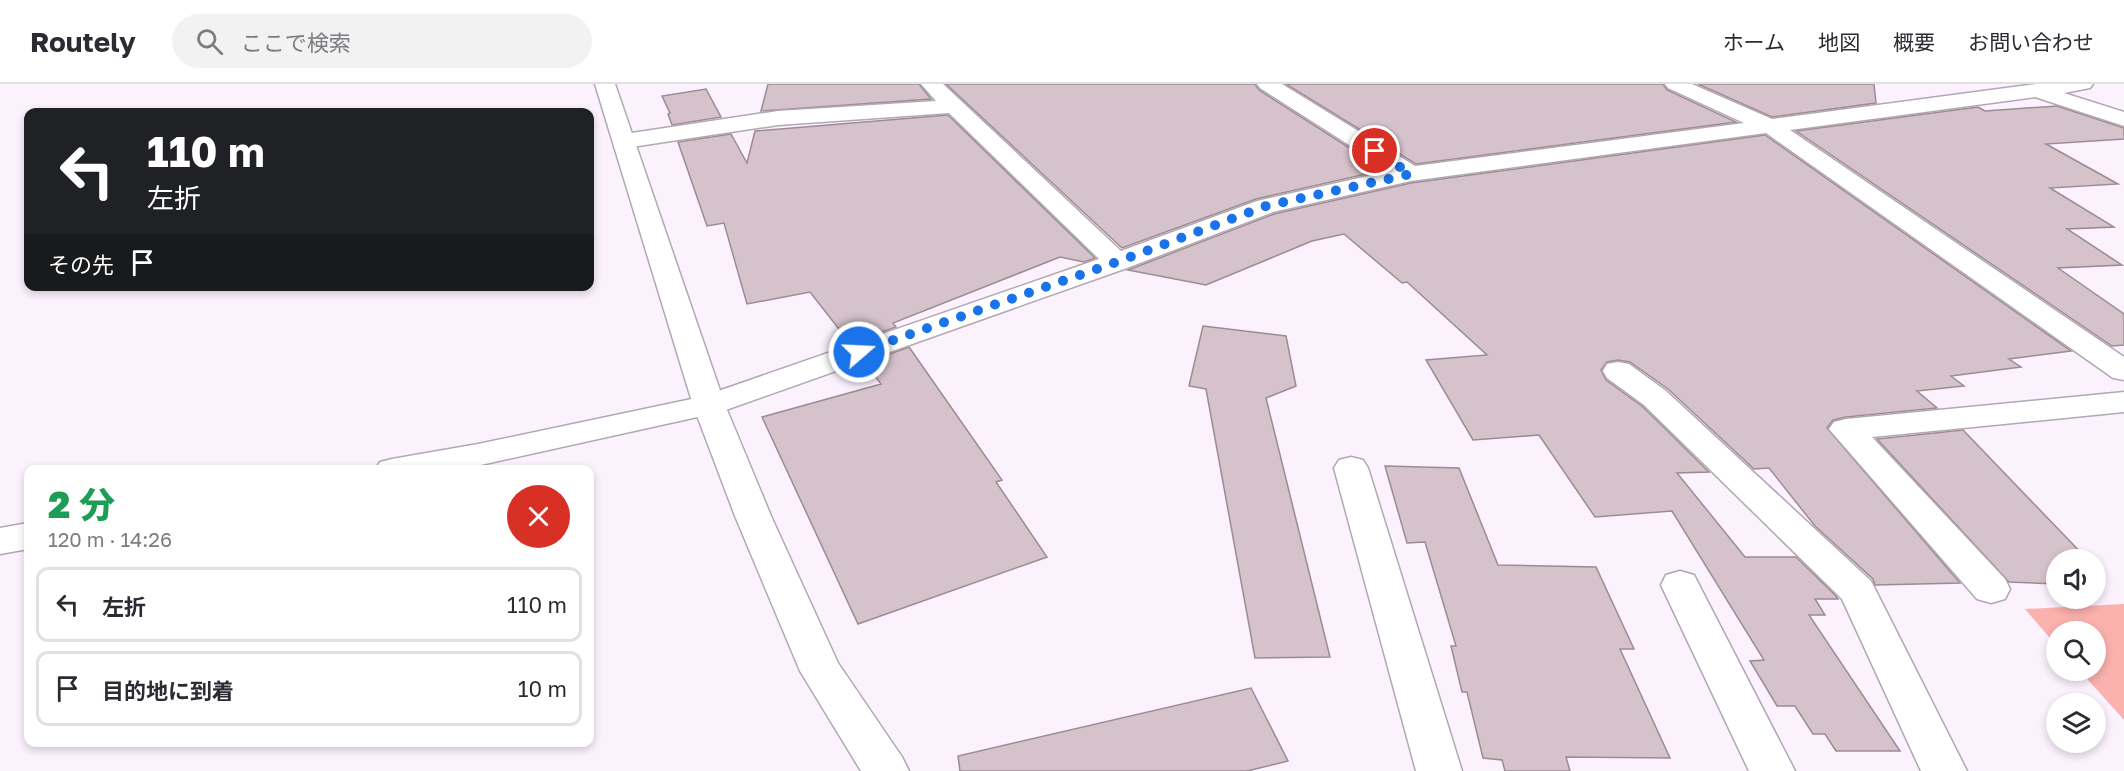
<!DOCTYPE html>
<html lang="ja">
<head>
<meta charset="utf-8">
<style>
	:root { --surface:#fff; --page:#f2f2f3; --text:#2b2b33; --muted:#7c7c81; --line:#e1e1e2 }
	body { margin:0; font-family:"Golos Text","Noto Sans JP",sans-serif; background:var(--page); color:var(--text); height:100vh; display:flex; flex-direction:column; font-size:22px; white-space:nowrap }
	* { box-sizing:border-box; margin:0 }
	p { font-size:20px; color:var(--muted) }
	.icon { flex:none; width:33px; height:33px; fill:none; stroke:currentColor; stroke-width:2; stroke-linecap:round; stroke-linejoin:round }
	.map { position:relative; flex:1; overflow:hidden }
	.sheet { position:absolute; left:24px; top:381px; width:570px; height:282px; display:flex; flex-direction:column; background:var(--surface); border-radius:12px; box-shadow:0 3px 9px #0003 }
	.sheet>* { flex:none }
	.top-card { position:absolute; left:24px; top:24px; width:570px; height:183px; border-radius:12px; box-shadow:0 3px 9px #0003; background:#202124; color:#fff; overflow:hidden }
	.tools { position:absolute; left:2046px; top:465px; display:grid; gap:12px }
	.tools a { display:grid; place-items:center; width:60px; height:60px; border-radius:50%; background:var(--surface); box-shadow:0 3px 9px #0003; font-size:30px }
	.pin { position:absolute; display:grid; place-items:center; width:51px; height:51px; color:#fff; margin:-26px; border:3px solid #fff; border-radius:50%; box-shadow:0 2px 6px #0007 }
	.me { position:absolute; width:66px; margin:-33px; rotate:71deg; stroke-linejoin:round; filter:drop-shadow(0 0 4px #0008) }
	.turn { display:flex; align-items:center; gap:21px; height:126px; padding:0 24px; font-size:27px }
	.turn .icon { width:78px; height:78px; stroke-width:2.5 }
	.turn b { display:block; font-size:42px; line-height:51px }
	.then { display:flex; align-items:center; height:57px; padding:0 24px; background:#0003; gap:12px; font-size:22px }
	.round { display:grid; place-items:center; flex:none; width:63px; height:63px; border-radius:32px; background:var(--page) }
	.head { display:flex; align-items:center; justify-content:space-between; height:102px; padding:0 24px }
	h1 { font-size:36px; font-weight:800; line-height:45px; color:#1e9e55 }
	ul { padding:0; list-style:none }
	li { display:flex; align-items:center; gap:18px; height:75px; margin:0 12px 9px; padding:0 12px; border:3px solid var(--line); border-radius:12px }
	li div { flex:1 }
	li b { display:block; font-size:22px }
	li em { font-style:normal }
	header { display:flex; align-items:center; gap:36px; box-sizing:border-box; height:84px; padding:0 30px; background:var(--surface); border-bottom:2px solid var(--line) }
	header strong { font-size:28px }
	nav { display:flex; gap:33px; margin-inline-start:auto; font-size:21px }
	.search { width:420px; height:54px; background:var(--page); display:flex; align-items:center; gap:15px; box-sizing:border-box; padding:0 21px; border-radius:33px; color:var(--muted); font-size:22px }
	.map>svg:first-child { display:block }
</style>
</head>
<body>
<header>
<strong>Routely</strong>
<div class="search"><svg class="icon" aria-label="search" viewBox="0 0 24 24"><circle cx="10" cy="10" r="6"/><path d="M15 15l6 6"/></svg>ここで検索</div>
<nav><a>ホーム</a><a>地図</a><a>概要</a><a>お問い合わせ</a></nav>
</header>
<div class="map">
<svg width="2124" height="687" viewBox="0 0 2124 687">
	<rect width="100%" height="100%" fill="#fbf2fe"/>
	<!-- green -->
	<path fill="#fbb1ad" d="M 2124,520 L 2124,636 L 2080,587 L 2096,586 L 2096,548 L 2056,548 L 2056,561 L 2025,525 Z"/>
	<!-- building -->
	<path fill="#d5c2ca" stroke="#9d8b93" stroke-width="1.5" d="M 768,0 L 919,0 L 931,15 L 761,27 Z
		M 946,0 L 1255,0 L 1259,6 L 1384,86 L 1256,115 L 1122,164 Z
		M 1286,0 L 1663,0 L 1667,6 L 1736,38 L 1416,80 Z
		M 1698,0 L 1874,0 L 1876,19 L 1772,33 Z
		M 706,5 L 721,33 L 672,41 L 668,30 L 670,29 L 662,12 Z
		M 2057,22 L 2124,44 L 2124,55 L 2046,60 L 2118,100 L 2050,104 L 2114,143 L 2067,145 L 2122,181 L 2058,184 L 2124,230 L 2124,261 L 2112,262 L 1796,47 L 1978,23 L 1985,27 Z
		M 948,31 L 1095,174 L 1084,178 L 1060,173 L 893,239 L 896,243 L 850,259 L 810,208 L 747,220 L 724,139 L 707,142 L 678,58 L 731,50 L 747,79 L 755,47 Z
		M 1765,51 L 2071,267 L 2009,275 L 2021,283 L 1951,292 L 1964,302 L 1917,307 L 1937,324 L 1846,333 L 1833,336 L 1827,344 L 1960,499 L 1875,501 L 1873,495 L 1815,442 L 1769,384 L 1754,385 L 1668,305 L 1630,278 L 1618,276 L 1607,278 L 1601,286 L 1606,296 L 1643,323 L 1709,388 L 1677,389 L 1745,473 L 1796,473 L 1835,511 L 1838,515 L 1815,515 L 1825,531 L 1809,531 L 1900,667 L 1836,667 L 1825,650 L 1813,650 L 1795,622 L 1777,622 L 1750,577 L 1764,576 L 1672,427 L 1595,433 L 1539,351 L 1473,356 L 1426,276 L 1487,271 L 1407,198 L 1402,199 L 1344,150 L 1312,157 L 1206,201 L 1128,186 L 1274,130 L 1411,99 Z
		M 1203,242 L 1286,252 L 1296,302 L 1266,314 L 1330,573 L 1255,574 L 1206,305 L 1189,302 Z
		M 909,263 L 1002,396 L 996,398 L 1047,473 L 858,540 L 762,333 L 881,300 L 865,279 Z
		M 1963,346 L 2088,476 L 2056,476 L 2056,500 L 2009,498 L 1877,355 Z
		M 1385,382 L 1459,384 L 1498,481 L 1596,483 L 1634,565 L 1620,565 L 1670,674 L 1566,673 L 1570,687 L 1505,687 L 1502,676 L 1483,674 L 1467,608 L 1462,608 L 1451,562 L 1456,562 L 1425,458 L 1407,459 Z
		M 1251,604 L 1288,677 L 1247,687 L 960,687 L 958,672 Z"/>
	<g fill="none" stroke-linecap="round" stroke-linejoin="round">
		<defs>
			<path id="minor" d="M 921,0 L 943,0 L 1121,167 L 1257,117 L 1390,87 L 1260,4 L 1257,0 L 1282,0 L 1415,82 L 1744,39 L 1668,4 L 1665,0 L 1692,0 L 1772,35 L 2036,0 L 2093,0 L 2090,4 L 2064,9 L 2124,28 L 2124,42 L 2035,13 L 1790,46 L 2124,273 L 2124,296 L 2113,294 L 1766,49 L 1411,97 L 1273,128 L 1127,184 L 720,328 L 458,386 L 375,386 L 380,378 L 392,375 L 478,360 L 701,313 L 1099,175 L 949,29 L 778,41 L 625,64 L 617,62 L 614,57 L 617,52 L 625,50 L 778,27 L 936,17 Z
				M 1618,278 L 1629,280 L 1666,307 L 1871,497 L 1967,687 L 1921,687 L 1842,515 L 1644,321 L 1607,294 L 1603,287 L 1607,280 Z
				M 2124,308 L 2124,328 L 1872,353 L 2005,495 L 2010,505 L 2005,515 L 1991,519 L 1977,515 L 1829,345 L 1834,338 L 1846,335 Z
				M 1351,373 L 1363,376 L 1368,384 L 1462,687 L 1416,687 L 1334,384 L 1339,376 Z
				M 28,439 L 28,465 L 0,470 L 0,444 Z
				M 1680,487 L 1694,491 L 1795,687 L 1749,687 L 1661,501 L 1666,491 Z"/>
			<path id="tertiary" d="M 595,0 L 615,0 L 725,321 L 771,432 L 838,579 L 902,673 L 909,687 L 861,687 L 800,587 L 735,432 L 693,321 Z"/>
		</defs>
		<!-- minor casing -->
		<use href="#minor" stroke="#b2a7b5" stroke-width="3"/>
		<!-- tertiary casing -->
		<use href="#tertiary" stroke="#b2a7b5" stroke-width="3"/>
		<!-- minor -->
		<use href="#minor" fill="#fff" fill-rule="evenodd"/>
		<!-- tertiary -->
		<use href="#tertiary" fill="#fff" fill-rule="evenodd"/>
	</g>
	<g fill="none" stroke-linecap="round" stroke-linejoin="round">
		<!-- route -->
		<path stroke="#1a73e8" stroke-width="10" stroke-dasharray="0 18" d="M 859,268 L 1117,178 L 1266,122 L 1411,90 L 1375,67"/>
	</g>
</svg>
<div class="tools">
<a><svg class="icon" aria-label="sound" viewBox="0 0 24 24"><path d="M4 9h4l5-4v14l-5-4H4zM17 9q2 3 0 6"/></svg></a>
<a><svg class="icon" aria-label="search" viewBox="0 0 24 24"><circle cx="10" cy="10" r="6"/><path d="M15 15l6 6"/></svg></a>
<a><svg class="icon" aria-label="layers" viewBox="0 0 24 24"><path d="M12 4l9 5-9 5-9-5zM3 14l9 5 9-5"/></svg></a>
</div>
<div class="pin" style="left:1375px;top:67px;background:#d93025"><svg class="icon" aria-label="arrive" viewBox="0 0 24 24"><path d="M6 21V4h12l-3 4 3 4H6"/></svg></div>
<svg class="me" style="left:859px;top:268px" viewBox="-20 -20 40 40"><circle r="17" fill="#1a73e8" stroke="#fff" stroke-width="3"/><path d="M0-11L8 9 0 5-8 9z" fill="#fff"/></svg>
<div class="top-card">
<div class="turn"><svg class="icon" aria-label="left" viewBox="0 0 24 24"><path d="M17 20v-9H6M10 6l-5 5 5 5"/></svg><div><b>110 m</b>左折</div></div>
<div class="then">その先<svg class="icon" aria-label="arrive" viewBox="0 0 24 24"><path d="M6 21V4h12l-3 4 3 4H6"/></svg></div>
</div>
<section class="sheet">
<div class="head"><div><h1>2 分</h1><p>120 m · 14:26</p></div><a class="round" style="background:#d93025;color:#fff"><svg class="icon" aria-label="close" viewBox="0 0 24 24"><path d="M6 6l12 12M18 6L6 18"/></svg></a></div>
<ul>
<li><svg class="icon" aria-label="left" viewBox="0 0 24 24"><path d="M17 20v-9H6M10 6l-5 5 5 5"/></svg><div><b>左折</b></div><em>110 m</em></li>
<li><svg class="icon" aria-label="arrive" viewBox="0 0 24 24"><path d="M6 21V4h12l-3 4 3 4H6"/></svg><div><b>目的地に到着</b></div><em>10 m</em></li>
</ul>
</section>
</div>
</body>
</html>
